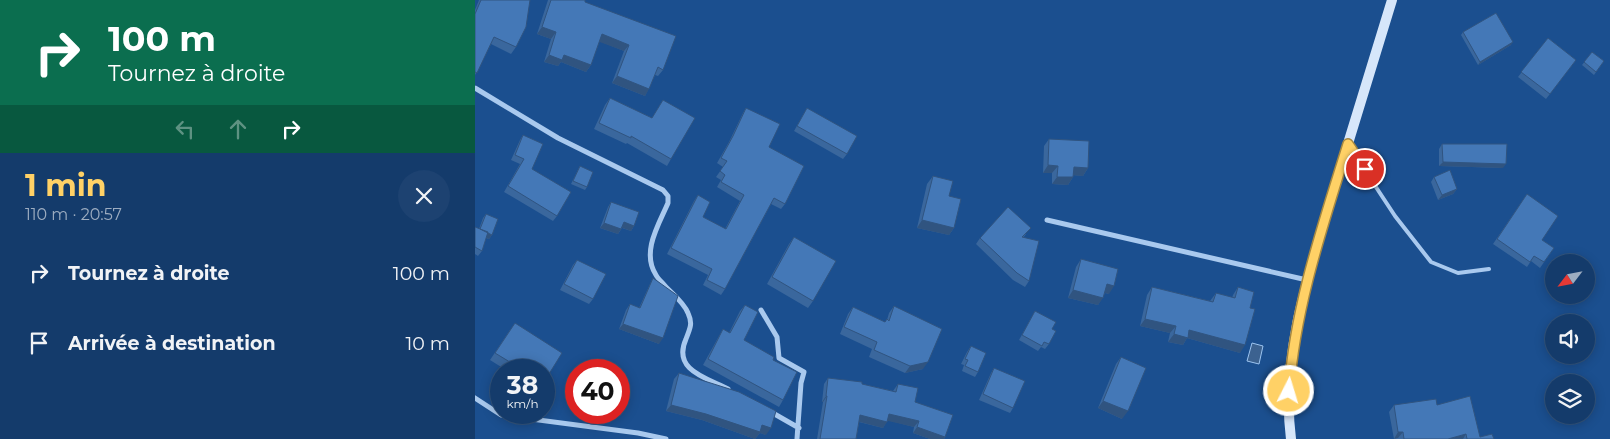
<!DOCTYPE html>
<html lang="fr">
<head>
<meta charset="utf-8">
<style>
	:root { --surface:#143b6b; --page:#1d4271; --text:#f1f3f6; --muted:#9dadc1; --line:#33557e; --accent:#ffd166 }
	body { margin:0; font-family:Montserrat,sans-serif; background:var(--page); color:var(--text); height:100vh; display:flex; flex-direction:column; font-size:19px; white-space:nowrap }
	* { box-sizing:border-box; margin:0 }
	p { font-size:16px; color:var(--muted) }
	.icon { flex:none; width:28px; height:28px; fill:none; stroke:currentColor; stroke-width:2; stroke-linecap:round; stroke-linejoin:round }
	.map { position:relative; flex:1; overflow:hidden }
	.details { display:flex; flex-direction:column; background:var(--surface); width:475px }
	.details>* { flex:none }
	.guide { background:#0b6e4f; color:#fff; overflow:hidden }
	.needle { width:32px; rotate:238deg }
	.controls { position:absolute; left:1070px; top:254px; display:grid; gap:10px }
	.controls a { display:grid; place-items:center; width:50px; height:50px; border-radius:50%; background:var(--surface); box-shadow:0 2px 12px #0003,0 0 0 1px var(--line); font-size:25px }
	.speed { position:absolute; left:15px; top:359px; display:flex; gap:10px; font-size:25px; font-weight:700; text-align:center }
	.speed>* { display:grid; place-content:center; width:65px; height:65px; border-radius:50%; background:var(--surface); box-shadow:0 2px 12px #0003,0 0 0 1px var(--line); line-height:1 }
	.speed small { font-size:12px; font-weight:400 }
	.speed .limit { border:8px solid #d22; background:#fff; color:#111 }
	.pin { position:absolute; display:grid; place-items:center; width:42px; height:42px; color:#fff; margin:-21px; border:2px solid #fff; border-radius:50%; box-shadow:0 1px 5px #0007 }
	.me { position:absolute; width:55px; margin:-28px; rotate:5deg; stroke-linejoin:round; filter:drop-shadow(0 0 4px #0008) }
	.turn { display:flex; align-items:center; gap:18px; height:105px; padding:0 25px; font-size:22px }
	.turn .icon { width:65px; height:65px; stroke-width:2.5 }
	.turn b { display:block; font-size:35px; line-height:42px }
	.lanes { display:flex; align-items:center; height:48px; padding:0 25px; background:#0003; justify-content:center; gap:25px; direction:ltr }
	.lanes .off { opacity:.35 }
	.round { display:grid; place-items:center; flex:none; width:52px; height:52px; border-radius:26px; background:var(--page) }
	.overview { display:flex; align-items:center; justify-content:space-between; height:85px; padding:0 25px }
	h1 { font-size:30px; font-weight:700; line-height:38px; color:var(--accent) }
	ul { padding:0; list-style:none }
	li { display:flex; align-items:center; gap:15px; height:70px; padding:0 25px }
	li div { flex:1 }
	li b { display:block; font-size:19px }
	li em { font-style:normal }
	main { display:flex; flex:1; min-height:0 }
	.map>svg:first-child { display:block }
</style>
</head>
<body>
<main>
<section class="details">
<div class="guide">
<div class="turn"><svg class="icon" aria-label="right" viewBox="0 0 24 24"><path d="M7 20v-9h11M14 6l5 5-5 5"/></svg><div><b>100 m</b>Tournez à droite</div></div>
<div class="lanes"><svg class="icon off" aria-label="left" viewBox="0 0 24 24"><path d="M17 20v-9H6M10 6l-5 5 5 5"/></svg><svg class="icon off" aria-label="ahead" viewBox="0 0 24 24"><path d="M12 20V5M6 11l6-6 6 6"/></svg><svg class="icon" aria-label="right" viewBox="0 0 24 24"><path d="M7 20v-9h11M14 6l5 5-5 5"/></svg></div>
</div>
<div class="overview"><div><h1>1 min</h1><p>110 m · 20:57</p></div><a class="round"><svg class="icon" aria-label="close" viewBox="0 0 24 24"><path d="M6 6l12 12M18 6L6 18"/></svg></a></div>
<ul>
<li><svg class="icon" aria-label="right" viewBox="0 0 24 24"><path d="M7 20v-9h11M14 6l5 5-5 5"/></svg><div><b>Tournez à droite</b></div><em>100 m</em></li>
<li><svg class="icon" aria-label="arrive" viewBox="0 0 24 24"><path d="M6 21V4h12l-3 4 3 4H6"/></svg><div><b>Arrivée à destination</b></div><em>10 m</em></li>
</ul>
</section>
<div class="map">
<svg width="1135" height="439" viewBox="0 0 1135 439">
	<rect width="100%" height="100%" fill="#1b4f8f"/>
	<!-- water -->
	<path fill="#3c6290" stroke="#9cc4f0" d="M 777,343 L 788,346 L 784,364 L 772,361 Z"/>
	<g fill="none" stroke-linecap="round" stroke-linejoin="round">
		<!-- lane -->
		<path stroke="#a9c9ee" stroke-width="4" d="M 874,146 L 920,216 L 956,262 L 983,273 L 1014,269"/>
		<!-- street -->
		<path stroke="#a9c9ee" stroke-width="5" d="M 0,88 L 83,138 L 188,190 L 193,196 L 193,203 C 184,224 166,252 181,275 C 183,279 188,283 191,287 C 199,295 209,303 213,313 C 218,324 215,328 211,339 C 197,370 231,378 253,389
			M 572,220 L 832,280
			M 286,310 L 302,337 L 304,358 L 329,372 L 326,383 L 322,439
			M 0,398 L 26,415 L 163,433 L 191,439
			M 296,412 L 324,428"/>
		<!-- secondary -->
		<path stroke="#d6e6fa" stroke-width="10" d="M 816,439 C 805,354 836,266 860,186 C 879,124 898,62 917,0"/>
	</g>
	<!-- wall -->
	<path fill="#3a679d" d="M 4,0 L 55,0 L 41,47 L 36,54 L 16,44 L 0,75 L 0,10 Z
		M 73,0 L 110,0 L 110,2 L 188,70 L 183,76 L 180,75 L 170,96 L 137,83 L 149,51 L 124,41 L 116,65 L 111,72 L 86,62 L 83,66 L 69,62 L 76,39 L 62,34 Z
		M 988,32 L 1036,45 L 1003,65 L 986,35 Z
		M 1073,38 L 1101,60 L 1071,99 L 1043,77 Z
		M 1117,52 L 1129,61 L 1119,75 L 1107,65 Z
		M 135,98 L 177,118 L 188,100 L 196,159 L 192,166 L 152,143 L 151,144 L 119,129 L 130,105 Z
		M 271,108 L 294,147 L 310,204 L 306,209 L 296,204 L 250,289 L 246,295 L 228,285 L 233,275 L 192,254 L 219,201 L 223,195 L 228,217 L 250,229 L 265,201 L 242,187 L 246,180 L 241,177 L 248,167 L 242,163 L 254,142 L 268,113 Z
		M 332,108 L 372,154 L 368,159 L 319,131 Z
		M 48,135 L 57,169 L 82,216 L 78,221 L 29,192 L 45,164 L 36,160 L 45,140 Z
		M 574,139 L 613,168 L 608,176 L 598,175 L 598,177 L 593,185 L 577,184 L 577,173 L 568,173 L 569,146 Z
		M 967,144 L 1028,168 L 964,166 L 964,149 Z
		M 105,166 L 112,187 L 110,190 L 96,184 Z
		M 458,176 L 474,196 L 479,228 L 474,235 L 442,228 L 452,184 Z
		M 959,177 L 982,189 L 978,194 L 963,200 L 956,182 Z
		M 1052,194 L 1067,240 L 1079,248 L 1065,268 L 1056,261 L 1052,267 L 1018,244 Z
		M 136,202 L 159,226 L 156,231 L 147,228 L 143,234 L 125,228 L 133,207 Z
		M 11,214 L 17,235 L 14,239 L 11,238 L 7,251 L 3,256 L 0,254 L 0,227 L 4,229 L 8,218 Z
		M 551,234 L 548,238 L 554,281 L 550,287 L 538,280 L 501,244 L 505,238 Z
		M 319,237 L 338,301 L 333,308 L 292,284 L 314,244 Z
		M 606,259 L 634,294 L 630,293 L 623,305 L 593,298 L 601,267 Z
		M 102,260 L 118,299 L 114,304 L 85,290 L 98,265 Z
		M 178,278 L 184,344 L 144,329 L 151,310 L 155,304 L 164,308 L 175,284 Z
		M 677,287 L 735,301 L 741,293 L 757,298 L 758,295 L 763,287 L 775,308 L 765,353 L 712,338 L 708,345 L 693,342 L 695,333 L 665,326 L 672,295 Z
		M 270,305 L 269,340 L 298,360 L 308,400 L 304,407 L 228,365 L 244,336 L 248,329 L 254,333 L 265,311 Z
		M 419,306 L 448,369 L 430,373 L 394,357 L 397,349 L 365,334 L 373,314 L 378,307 L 410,322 L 412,320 L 414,313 Z
		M 560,311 L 577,329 L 574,344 L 570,349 L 566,347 L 563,351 L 544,340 Z
		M 35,330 L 69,370 L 31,370 L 15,360 Z
		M 496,346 L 503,372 L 500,377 L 487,371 L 489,365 L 486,364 L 492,352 Z
		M 646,357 L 647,419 L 623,408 L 641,364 Z
		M 519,368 L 538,408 L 535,413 L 504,400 L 516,373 Z
		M 204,373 L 291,435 L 285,433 L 280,439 L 227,420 L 191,411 L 199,379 Z
		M 353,378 L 387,384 L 418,391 L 423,384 L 470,437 L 469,439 L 455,439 L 438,433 L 439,427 L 412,420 L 408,428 L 384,422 L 381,439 L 342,439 L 348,402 L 347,402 L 349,384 Z
		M 919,405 L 962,405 L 1005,437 L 1019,439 L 919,439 L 914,412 Z"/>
	<!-- shaded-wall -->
	<path fill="#305480" d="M 67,27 L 81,32 L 76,39 L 62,34 Z
		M 127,34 L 154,45 L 149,51 L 122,41 Z
		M 1038,42 L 1036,45 L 1003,65 L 1005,62 Z
		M 74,55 L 89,55 L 116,65 L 111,72 L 86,62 L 83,66 L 69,62 Z
		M 142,76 L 174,89 L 170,96 L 137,83 Z
		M 968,162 L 1031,164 L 1028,168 L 964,166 Z
		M 573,165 L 583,166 L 577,173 L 568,173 Z
		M 599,167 L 613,168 L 608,176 L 594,175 Z
		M 582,177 L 598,177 L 593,185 L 577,184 Z
		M 982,189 L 978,194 L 963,200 L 967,195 Z
		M 447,220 L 479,228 L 474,235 L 442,228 Z
		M 149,222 L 159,226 L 156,231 L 145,227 Z
		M 129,223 L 146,229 L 143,234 L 125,228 Z
		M 5,230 L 17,235 L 14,239 L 2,234 Z
		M 632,284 L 639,286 L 634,294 L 626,292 Z
		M 598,290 L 628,298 L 623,305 L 593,298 Z
		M 670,319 L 701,326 L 695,333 L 665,326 Z
		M 148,324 L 188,338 L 184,344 L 144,329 Z
		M 714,330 L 770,345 L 765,353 L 712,338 L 708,345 L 693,342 L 699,334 Z
		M 453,362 L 448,369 L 430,373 L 435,366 Z
		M 351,396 L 352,396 L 348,402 L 347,402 Z
		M 628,401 L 653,411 L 647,419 L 623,408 Z
		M 196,405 L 287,425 L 296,428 L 291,435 L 285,433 L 280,439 L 227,420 L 191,411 Z
		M 414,414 L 444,421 L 439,427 L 409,420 Z
		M 385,415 L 412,422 L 408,428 L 381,421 Z
		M 442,427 L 470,437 L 469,439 L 455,439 L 438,433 Z
		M 923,432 L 928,432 L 923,438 L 919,439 Z
		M 991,434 L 988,439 L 973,439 Z"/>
	<!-- building -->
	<path fill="#4478b7" stroke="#305480" d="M 6,0 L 55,0 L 51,27 L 41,47 L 19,37 L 2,73 L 0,72 L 0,14 Z
		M 76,0 L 110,0 L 110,2 L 201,36 L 188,70 L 183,67 L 174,89 L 142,76 L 154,45 L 127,34 L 116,65 L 89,55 L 87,60 L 74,55 L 81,32 L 67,27 Z
		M 1021,13 L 1038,42 L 1005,62 L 988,32 Z
		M 1073,38 L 1101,60 L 1075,94 L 1046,72 Z
		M 1117,52 L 1129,61 L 1121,72 L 1109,62 Z
		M 135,98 L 177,118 L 188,100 L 220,118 L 196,159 L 156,136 L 156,138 L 124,123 Z
		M 271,108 L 305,124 L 294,147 L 329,166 L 310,204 L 299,198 L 250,289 L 232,280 L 237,269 L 196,248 L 223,195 L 235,202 L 228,217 L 251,229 L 269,195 L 246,182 L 250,175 L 245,171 L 252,161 L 246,158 L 258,136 Z
		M 332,108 L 382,136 L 372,154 L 322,126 Z
		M 48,135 L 68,144 L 57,169 L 96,192 L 82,216 L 33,186 L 49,159 L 40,155 Z
		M 574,139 L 614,141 L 613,168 L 599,167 L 598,177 L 582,177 L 583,166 L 573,165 Z
		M 967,144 L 1032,144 L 1031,164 L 968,162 Z
		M 105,166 L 118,172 L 112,187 L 98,181 Z
		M 975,170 L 982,189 L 967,195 L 959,177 Z
		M 458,176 L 478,181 L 474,196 L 486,199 L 479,228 L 447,220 Z
		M 1052,194 L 1083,216 L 1067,240 L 1079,248 L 1069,262 L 1059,256 L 1055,262 L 1022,239 Z
		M 136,202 L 164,212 L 159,226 L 149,222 L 146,229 L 129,223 Z
		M 533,207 L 556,228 L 547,237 L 564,241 L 554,281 L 542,273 L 505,238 Z
		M 11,214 L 23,219 L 17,235 L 5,229 Z
		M 0,227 L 13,232 L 7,251 L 0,247 Z
		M 319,237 L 361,261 L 338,301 L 297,277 Z
		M 606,259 L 643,269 L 639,286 L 632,284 L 628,298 L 598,290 Z
		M 102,260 L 131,274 L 118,299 L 89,284 Z
		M 178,278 L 203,296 L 188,338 L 148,324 L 155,304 L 165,308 Z
		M 677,287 L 738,302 L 741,293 L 760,298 L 763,287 L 779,292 L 775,308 L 780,309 L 770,345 L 714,330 L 713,338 L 699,334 L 701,326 L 670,319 Z
		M 270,305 L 283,312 L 269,340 L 299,357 L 298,360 L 322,372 L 308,400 L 233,359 L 248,329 L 255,333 Z
		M 419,306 L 467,329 L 453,362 L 435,366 L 399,350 L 402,342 L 369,327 L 378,307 L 410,322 L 412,319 L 414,321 Z
		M 560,311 L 581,322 L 577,329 L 581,331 L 574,344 L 569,342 L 567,346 L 547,335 Z
		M 40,323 L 87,353 L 69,382 L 69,370 L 48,370 L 20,353 Z
		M 496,346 L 511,353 L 503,372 L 490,366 L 493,360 L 490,359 Z
		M 646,357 L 671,368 L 653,411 L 628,401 Z
		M 519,368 L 550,381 L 538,408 L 508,394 Z
		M 204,373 L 264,392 L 301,411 L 296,428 L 287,425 L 285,432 L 231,414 L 196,405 Z
		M 353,378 L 387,382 L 387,384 L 421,392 L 423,384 L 443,388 L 440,402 L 478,415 L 470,437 L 442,427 L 444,421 L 414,414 L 412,422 L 385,415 L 381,439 L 345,439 L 352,396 L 351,396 Z
		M 995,396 L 1005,437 L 1017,434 L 1019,439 L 992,439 L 991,434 L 973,439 L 929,439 L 928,432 L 923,432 L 919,405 L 961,399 L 962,405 Z"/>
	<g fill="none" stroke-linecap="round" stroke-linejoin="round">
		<defs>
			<path id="route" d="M 814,391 C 820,306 848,225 873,144 L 890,169"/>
		</defs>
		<!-- route casing -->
		<use href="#route" stroke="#a68842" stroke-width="12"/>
		<!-- route -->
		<use href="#route" stroke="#ffd166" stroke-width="9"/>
	</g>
</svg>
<div class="controls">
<a><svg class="needle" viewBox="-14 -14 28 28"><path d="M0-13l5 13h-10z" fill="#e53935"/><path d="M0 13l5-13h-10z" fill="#9dadc1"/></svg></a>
<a><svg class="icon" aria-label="sound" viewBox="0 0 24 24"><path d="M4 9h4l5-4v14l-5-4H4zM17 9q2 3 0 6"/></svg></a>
<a><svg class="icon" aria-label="layers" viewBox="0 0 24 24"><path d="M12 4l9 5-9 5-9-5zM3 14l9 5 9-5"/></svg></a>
</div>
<div class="speed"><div>38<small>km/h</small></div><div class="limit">40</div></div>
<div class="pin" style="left:890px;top:169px;background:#d93025"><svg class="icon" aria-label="arrive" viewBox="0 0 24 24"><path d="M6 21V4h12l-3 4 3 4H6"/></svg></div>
<svg class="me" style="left:814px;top:391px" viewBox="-20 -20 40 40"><circle r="17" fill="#ffd166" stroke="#fff" stroke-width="3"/><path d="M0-11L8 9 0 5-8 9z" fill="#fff"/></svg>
</div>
</main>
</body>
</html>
